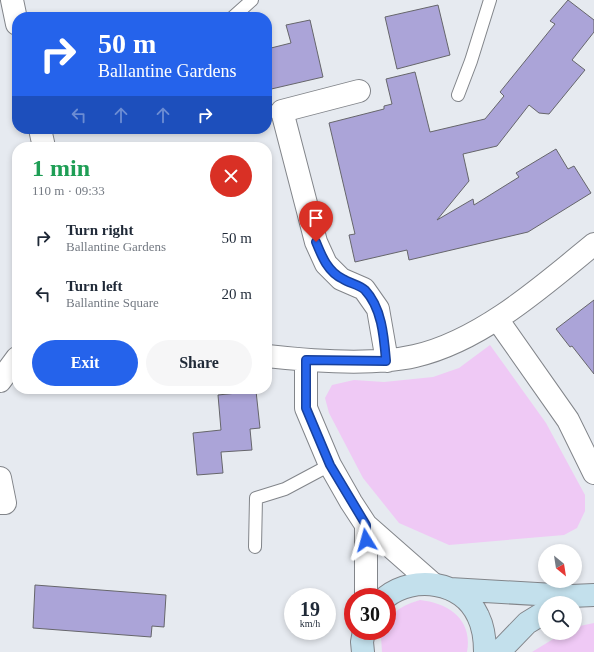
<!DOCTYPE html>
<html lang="en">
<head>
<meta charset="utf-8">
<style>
	:root { --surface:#fff; --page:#f6f6f7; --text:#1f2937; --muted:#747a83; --accent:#2563eb }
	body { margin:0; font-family:Georgia,serif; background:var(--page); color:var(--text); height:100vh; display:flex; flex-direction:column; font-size:15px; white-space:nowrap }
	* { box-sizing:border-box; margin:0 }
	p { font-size:13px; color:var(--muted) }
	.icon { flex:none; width:22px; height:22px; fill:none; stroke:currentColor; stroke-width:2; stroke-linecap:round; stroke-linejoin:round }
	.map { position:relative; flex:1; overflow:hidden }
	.side { position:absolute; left:12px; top:142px; width:260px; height:252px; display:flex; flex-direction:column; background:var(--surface); border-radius:16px; box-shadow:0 2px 6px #0003 }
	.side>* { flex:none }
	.hud { position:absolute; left:12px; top:12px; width:260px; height:122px; border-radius:16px; box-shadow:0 2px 6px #0003; background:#2563eb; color:#fff; overflow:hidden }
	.needle { width:26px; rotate:150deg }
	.controls { position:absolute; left:538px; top:544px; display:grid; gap:8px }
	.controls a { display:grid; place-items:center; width:44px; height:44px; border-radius:50%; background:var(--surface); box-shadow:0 2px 6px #0003; font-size:20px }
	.speed { position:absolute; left:284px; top:588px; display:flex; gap:8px; font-size:20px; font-weight:700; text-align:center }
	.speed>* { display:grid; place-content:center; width:52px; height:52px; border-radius:50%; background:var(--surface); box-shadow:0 2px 6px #0003; line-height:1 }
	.speed small { font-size:10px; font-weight:400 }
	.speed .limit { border:6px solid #d22; background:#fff; color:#111 }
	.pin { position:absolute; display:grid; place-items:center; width:34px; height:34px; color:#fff; margin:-41px -17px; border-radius:50% 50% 50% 0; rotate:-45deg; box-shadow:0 0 4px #0007 }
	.pin .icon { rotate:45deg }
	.me { position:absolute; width:44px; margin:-22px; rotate:352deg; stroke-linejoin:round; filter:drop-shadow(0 0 3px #0008) }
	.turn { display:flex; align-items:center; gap:14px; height:84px; padding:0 20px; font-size:18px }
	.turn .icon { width:52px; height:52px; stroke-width:2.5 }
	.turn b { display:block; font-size:28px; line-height:34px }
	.lanes { display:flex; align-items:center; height:38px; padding:0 20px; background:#0003; justify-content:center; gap:20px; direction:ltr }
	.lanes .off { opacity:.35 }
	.round { display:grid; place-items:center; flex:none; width:42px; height:42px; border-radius:21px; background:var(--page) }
	.headline { display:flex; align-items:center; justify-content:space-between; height:68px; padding:0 20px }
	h1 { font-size:24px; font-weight:600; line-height:30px; color:#1e9e55 }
	.button { display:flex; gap:8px; margin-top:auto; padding:8px 20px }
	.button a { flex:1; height:46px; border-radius:24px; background:var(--accent); color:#fff; font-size:16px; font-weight:600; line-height:46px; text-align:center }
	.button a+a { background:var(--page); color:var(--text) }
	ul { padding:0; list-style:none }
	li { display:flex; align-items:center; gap:12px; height:56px; padding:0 20px }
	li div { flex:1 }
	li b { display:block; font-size:15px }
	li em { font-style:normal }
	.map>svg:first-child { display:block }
</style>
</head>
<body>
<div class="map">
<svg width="594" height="652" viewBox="0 0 594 652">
	<rect width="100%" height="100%" fill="#e6eaf0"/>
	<!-- green -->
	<path fill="#efc9f5" d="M 490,345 L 546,423 L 585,495 L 585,511 L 577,528 L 564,535 L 449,545 L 399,523 L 363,478 L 329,413 L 325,398 L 332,385 L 354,380 L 384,382 L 433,377 L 459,368 Z
		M 420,600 C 449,603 473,620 467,652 L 382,652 L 381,637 L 383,631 L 387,631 C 387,612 404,605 420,600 Z
		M 594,623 L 594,652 L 532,652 L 563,633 L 575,633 L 575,627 Z"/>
	<!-- building -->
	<path fill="#aba4d8" stroke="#66666b" d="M 568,0 L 594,20 L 594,32 L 572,60 L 585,70 L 549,114 L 539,113 L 529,105 L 497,146 L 463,154 L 469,181 L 437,220 L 473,199 L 474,205 L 519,177 L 516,173 L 556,149 L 568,169 L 574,166 L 591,193 L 528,232 L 409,260 L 407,250 L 355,262 L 349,235 L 355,234 L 329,123 L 384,109 L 384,106 L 392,104 L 386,79 L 415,72 L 430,132 L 485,119 L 504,96 L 500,92 L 555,24 L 550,21 Z
		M 438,5 L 450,55 L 397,69 L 385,17 Z
		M 310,20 L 323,77 L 267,90 L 267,49 L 291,43 L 286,25 Z
		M 594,300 L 594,374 L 572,346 L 570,347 L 556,329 Z
		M 256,391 L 260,428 L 250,429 L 252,450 L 221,452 L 223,473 L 197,475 L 193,433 L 221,430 L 218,395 Z
		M 35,585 L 166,595 L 164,627 L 152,626 L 151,637 L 33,628 Z"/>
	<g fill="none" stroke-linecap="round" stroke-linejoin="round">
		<defs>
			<path id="lane" d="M 233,17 L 252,0
				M 458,95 L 471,61 L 490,0
				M 267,112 L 282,111
				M 255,547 L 256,498 L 285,489 L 330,465"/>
			<path id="street" d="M 12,0 L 17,24
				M 359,91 L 282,111 L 316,242 L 326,264 L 341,279 L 364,289 L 378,309 L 387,361
				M 40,129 L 44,147
				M 497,319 L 568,420 L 594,473
				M 267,356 C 311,361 372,366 415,356 C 481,341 543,286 594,244
				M 306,360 L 306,408 L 330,465 L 351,502 L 366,525 L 432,583
				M 0,381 L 17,358
				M 0,478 L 5,503 L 0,503
				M 366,525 L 366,597"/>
			<path id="secondary" d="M 450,589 L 571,596 L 594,595
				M 386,597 C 414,575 462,581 478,616 C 484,628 485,639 485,652
				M 363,652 L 362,642 L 364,631
				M 499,652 L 527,623 L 545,612"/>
		</defs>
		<!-- lane casing -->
		<use href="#lane" stroke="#82858a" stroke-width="14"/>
		<!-- street casing -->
		<use href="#street" stroke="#82858a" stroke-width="24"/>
		<!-- secondary casing -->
		<use href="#secondary" stroke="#82858a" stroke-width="24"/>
		<!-- lane -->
		<use href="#lane" stroke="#fff" stroke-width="12"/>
		<!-- street -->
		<use href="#street" stroke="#fff" stroke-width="22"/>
		<!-- secondary -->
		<use href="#secondary" stroke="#c3e0ec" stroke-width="22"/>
	</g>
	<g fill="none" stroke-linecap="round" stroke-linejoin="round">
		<defs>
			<path id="route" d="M 316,242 C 322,257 328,272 343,279 C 349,283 360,285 365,290 C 382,308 384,337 386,361 L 306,360 L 306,408 L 330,465 L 366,525 L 366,540"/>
		</defs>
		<!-- route casing -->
		<use href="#route" stroke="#184099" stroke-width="10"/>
		<!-- route -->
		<use href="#route" stroke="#2563eb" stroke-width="7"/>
	</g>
</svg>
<div class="controls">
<a><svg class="needle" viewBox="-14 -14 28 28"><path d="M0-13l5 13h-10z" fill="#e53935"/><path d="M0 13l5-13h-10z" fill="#747a83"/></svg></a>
<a><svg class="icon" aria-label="search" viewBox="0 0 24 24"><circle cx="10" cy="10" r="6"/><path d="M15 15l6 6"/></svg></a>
</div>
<div class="speed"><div>19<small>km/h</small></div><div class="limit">30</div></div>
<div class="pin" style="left:316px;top:242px;background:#d93025"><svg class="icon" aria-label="arrive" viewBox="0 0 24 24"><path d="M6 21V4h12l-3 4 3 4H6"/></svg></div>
<svg class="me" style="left:366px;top:540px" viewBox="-20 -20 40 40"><path d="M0-17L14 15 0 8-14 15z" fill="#2563eb" stroke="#fff" stroke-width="4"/></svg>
<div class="hud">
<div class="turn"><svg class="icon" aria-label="right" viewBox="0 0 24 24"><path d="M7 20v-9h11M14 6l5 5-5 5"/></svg><div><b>50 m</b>Ballantine Gardens</div></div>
<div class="lanes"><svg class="icon off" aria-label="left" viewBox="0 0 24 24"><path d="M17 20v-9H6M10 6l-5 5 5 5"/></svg><svg class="icon off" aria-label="ahead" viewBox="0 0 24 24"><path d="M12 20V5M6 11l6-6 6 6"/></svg><svg class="icon off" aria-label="ahead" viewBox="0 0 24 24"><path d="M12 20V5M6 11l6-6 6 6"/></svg><svg class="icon" aria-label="right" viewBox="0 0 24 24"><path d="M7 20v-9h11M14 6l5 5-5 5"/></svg></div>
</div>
<section class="side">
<div class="headline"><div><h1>1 min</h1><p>110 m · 09:33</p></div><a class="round" style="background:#d93025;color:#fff"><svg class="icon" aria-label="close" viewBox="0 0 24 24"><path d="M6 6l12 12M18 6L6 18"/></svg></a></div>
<ul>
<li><svg class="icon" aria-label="right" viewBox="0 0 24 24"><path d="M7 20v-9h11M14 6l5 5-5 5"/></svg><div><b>Turn right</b><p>Ballantine Gardens</p></div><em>50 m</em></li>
<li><svg class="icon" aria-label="left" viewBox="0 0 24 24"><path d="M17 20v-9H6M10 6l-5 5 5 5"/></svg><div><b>Turn left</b><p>Ballantine Square</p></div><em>20 m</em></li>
</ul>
<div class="button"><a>Exit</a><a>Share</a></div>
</section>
</div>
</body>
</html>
